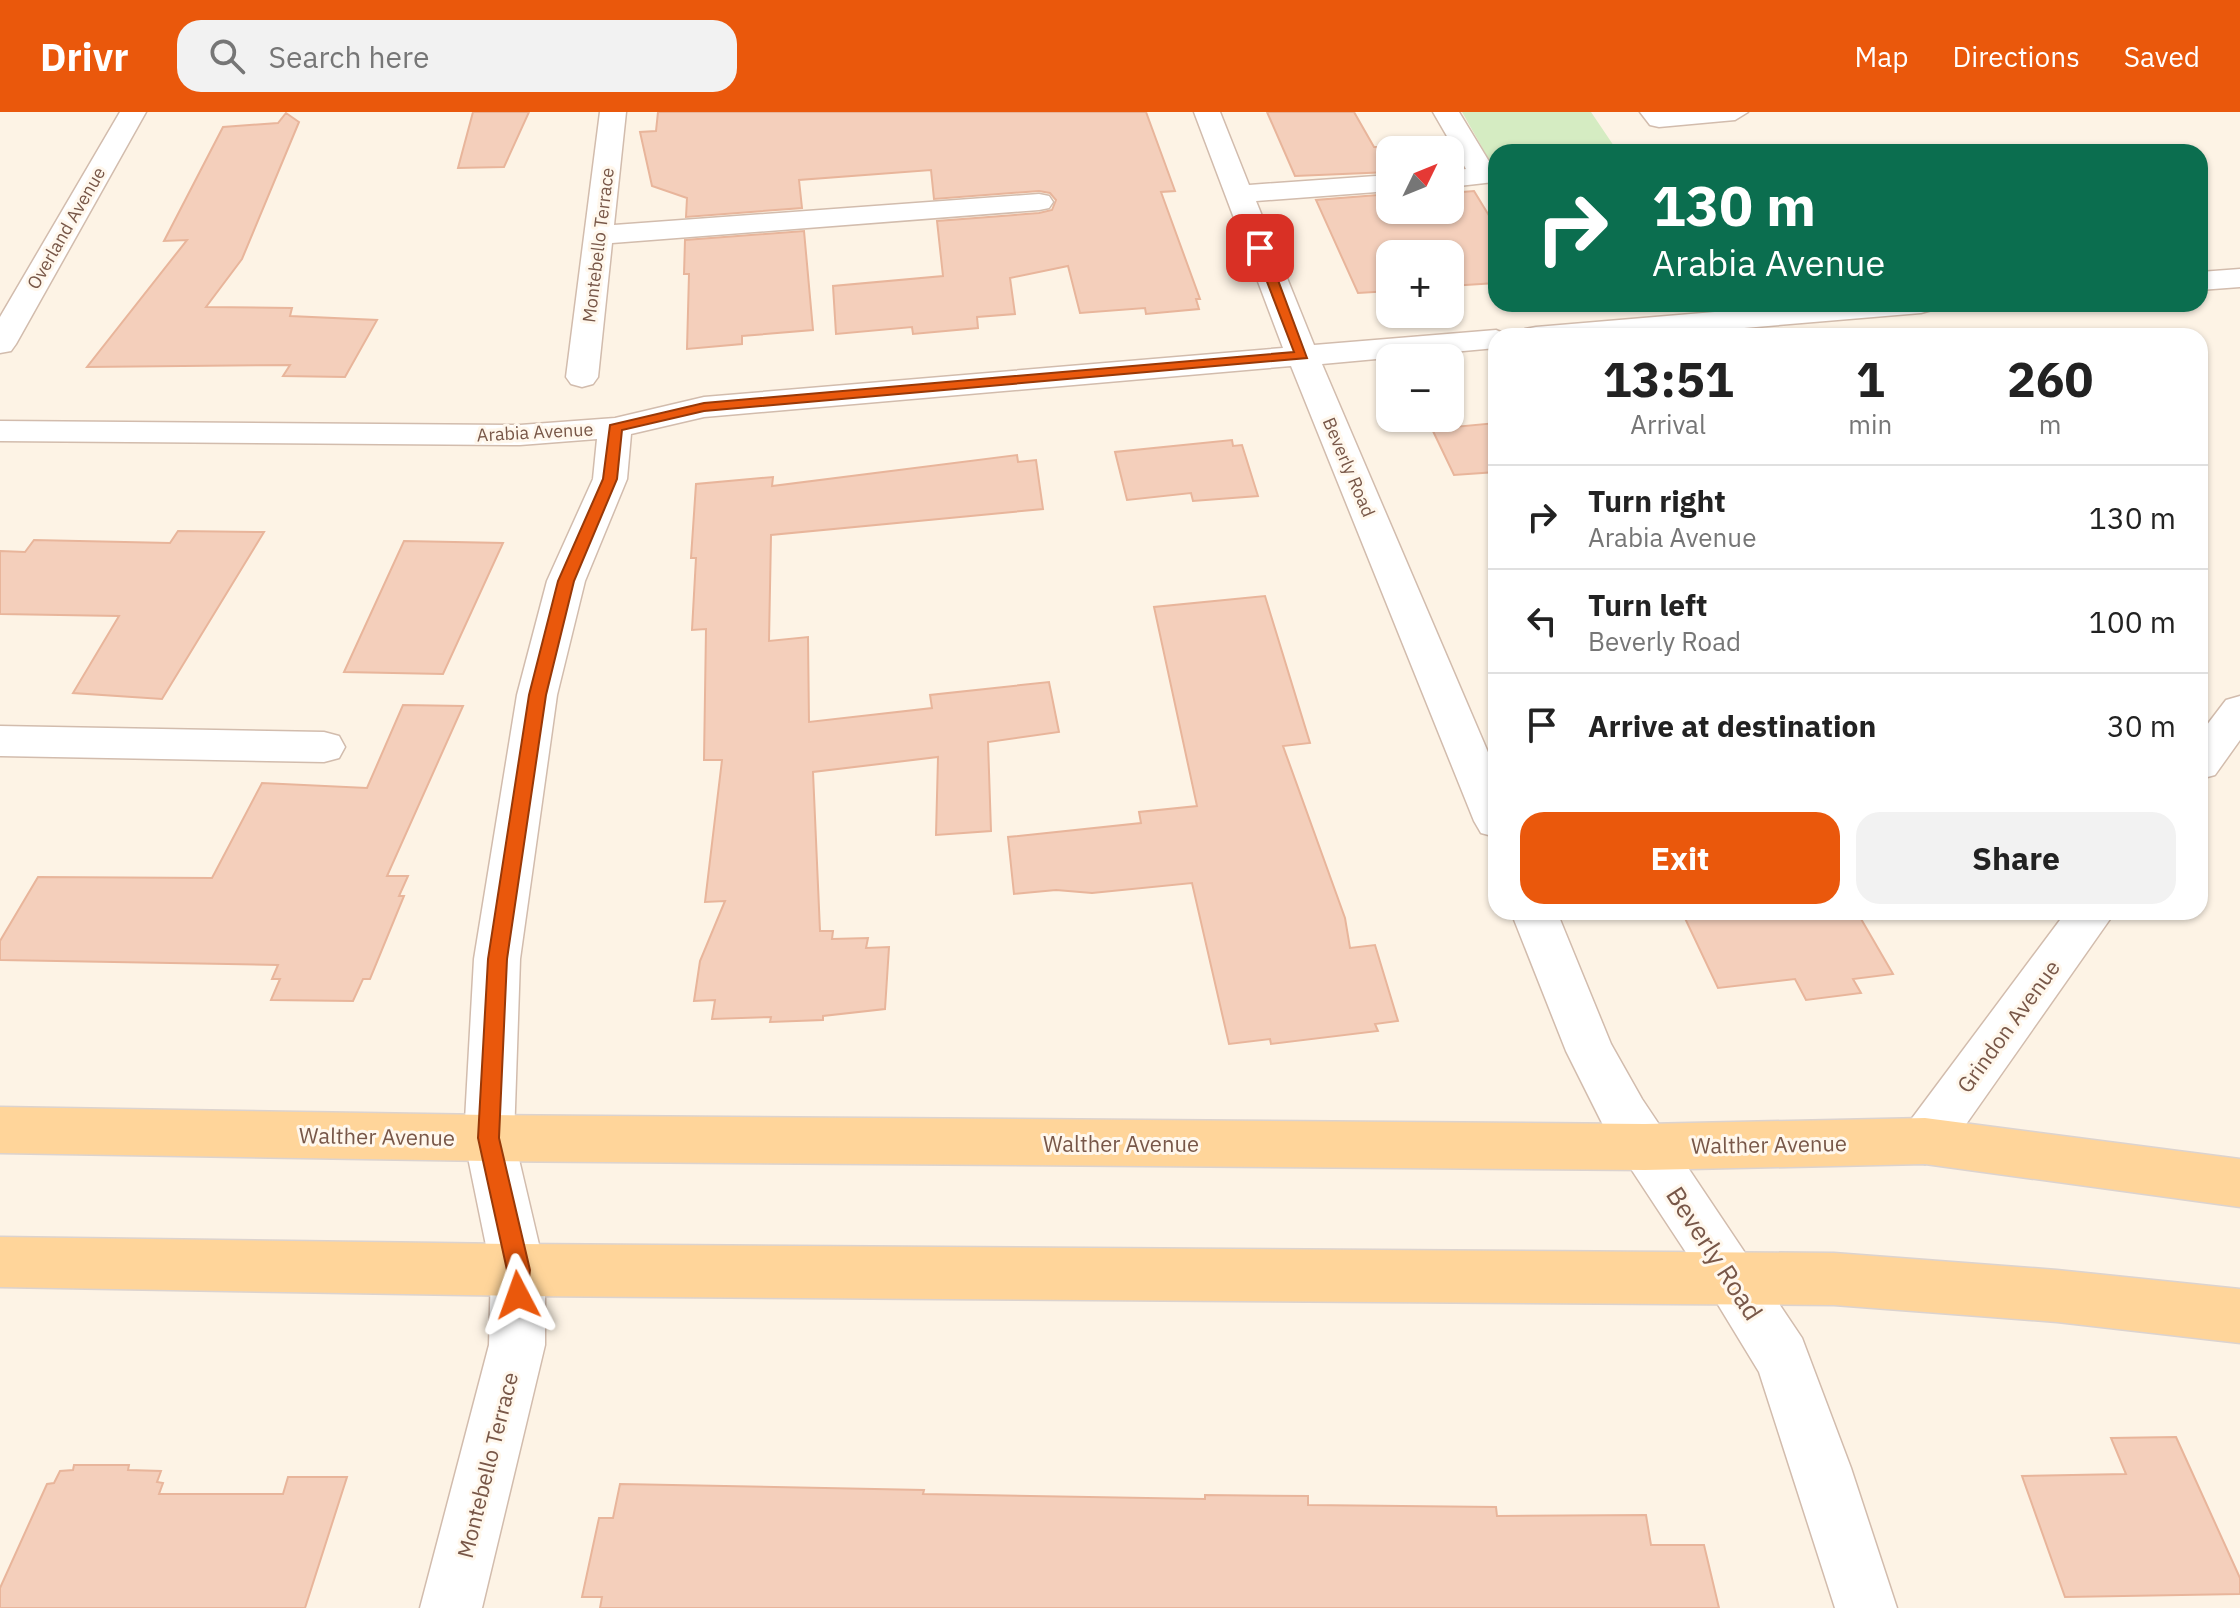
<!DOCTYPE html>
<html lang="en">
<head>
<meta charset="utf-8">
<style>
	:root { --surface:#fff; --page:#f2f2f2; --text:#222; --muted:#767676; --line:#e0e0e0; --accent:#ea580c }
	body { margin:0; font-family:"IBM Plex Sans",sans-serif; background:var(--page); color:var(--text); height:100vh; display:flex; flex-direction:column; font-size:30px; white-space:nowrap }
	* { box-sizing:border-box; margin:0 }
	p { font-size:26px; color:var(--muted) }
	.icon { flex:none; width:44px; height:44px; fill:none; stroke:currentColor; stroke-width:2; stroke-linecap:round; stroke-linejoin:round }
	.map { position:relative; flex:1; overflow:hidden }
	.details { position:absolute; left:1488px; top:216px; width:720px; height:592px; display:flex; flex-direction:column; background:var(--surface); border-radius:24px; box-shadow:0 2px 6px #0004 }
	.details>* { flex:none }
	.top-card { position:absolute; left:1488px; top:32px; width:720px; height:168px; border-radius:24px; box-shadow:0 2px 6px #0004; background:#0b6e4f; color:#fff; overflow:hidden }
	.needle { width:52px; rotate:47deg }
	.buttons { position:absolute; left:1376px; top:24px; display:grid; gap:16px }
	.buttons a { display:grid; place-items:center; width:88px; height:88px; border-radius:16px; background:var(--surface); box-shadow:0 2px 6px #0004; font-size:40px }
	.pin { position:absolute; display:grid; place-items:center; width:68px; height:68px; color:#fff; margin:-34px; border-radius:16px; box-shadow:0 4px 12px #0006 }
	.me { position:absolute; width:88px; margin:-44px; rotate:356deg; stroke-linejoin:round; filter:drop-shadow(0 0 6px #0008) }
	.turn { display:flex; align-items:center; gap:28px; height:168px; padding:0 32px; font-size:36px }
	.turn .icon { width:104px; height:104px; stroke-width:2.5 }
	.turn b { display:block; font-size:56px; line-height:68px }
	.eta { display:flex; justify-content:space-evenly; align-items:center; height:136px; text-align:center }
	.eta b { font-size:48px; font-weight:800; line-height:56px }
	.primary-button { display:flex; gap:16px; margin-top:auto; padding:16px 32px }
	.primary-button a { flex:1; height:92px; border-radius:24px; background:var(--accent); color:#fff; font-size:32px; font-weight:800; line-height:92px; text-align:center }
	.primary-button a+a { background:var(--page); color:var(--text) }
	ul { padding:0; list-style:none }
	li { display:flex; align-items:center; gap:24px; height:104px; padding:0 32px; border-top:2px solid var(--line) }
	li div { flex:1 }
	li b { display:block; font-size:30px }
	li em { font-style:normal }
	header { display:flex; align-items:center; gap:48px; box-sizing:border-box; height:112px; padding:0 40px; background:var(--accent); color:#fff }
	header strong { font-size:38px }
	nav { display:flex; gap:44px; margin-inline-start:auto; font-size:28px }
	.search { width:560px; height:72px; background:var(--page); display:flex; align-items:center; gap:20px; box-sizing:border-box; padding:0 28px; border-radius:24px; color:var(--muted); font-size:30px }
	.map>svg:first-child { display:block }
</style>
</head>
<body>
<header>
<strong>Drivr</strong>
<div class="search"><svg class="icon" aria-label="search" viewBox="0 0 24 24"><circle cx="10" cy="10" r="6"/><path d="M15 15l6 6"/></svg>Search here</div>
<nav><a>Map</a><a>Directions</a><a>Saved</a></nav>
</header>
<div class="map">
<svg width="2240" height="1496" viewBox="0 0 2240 1496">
	<rect width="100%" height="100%" fill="#fdf3e5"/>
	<!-- green -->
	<path fill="#d5ecc2" d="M 1462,0 L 1591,0 L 1618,40 L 1496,40 L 1496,60 Z"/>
	<!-- building -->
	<path fill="#f4cfbb" stroke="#e8b59b" stroke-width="2" d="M 473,0 L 529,0 L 504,55 L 458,56 Z
		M 658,0 L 1146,0 L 1175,79 L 1161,80 L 1200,187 L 1196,187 L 1199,197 L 1146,202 L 1145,196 L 1080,201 L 1068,154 L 1010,166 L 1015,202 L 977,205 L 978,216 L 913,222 L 912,215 L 836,222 L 833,174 L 943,164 L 937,109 L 1039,101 L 1052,98 L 1056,88 L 1050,81 L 1039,79 L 934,87 L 931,58 L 799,68 L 802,96 L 686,105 L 687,86 L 652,74 L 640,20 L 656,19 Z
		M 1267,0 L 1354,0 L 1374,35 L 1386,35 L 1390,60 L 1295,64 Z
		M 286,1 L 299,10 L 242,147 L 206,195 L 292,196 L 290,204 L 377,208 L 345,265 L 283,264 L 290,253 L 87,255 L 187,128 L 164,129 L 223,15 L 278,11 Z
		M 1474,79 L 1496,115 L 1496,171 L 1450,174 L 1450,142 L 1390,142 L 1390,179 L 1358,181 L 1316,88 L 1390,82 L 1390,98 L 1450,98 L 1450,81 Z
		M 804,119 L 813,218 L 742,224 L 742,232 L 687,237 L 689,162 L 684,162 L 685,128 Z
		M 1496,311 L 1496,360 L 1454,363 L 1432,317 Z
		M 1232,328 L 1233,334 L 1242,333 L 1258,384 L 1193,389 L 1191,381 L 1127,388 L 1115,340 Z
		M 1017,343 L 1018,350 L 1036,348 L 1043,397 L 771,423 L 769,529 L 808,525 L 809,610 L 932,596 L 930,583 L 1049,570 L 1059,620 L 988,630 L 991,719 L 936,723 L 938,645 L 813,660 L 820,819 L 833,819 L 832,827 L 868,826 L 866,836 L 889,835 L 885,897 L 823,904 L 823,908 L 770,910 L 771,905 L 712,907 L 715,888 L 694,889 L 700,849 L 725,789 L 705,790 L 722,648 L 704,648 L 706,517 L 692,518 L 696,446 L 691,446 L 696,372 L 773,365 L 772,374 Z
		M 178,419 L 264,420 L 162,587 L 73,581 L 119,504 L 0,502 L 0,439 L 25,440 L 34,428 L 170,431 Z
		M 404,429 L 503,431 L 443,562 L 344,560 Z
		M 1265,484 L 1310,631 L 1283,634 L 1345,806 L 1350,836 L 1375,833 L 1398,909 L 1375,912 L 1378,919 L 1271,932 L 1270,927 L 1229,932 L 1192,771 L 1092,781 L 1056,778 L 1014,782 L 1008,725 L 1141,711 L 1139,700 L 1197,694 L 1154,495 Z
		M 403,593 L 463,594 L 387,764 L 408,764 L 399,784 L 404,784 L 370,867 L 363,867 L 353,889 L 271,888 L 280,867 L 272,867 L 278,853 L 0,848 L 0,829 L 38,765 L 212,766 L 262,671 L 367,676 Z
		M 1682,800 L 1857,800 L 1893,862 L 1853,867 L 1861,881 L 1806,888 L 1795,867 L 1718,876 Z
		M 2176,1325 L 2240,1466 L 2240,1482 L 2065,1485 L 2022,1364 L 2126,1362 L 2111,1326 Z
		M 74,1353 L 129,1353 L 128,1358 L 161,1359 L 157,1370 L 163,1371 L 159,1382 L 283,1382 L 288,1365 L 347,1365 L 305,1496 L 0,1496 L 0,1476 L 47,1372 L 54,1371 L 60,1359 L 73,1358 Z
		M 620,1372 L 924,1378 L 923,1382 L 1205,1387 L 1205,1383 L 1308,1384 L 1308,1393 L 1496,1395 L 1497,1404 L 1646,1403 L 1651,1433 L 1704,1433 L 1719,1496 L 600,1496 L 602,1485 L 582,1485 L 599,1406 L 613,1406 Z"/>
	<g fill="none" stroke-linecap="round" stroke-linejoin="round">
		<defs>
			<path id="minor" d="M 120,0 L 146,0 L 16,232 L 11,239 L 0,241 L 0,205 Z
				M 600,0 L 626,0 L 614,113 L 1039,82 L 1049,84 L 1053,90 L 1049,96 L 1039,98 L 612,131 L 598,265 L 593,272 L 582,275 L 571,272 L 566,265 Z
				M 1194,0 L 1220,0 L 1249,73 L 1390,63 L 1390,79 L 1256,89 L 1314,233 L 1496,218 L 1510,224 L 1496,224 L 1496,236 L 1322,252 L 1496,659 L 1496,725 L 1481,721 L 1474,709 L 1291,254 L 704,305 L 631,322 L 627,367 L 585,469 L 557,583 L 520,847 L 514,1026 L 545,1158 L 545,1233 L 482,1496 L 420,1496 L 489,1233 L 491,1158 L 464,1026 L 474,847 L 517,583 L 547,469 L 593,367 L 597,327 L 520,333 L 0,329 L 0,309 L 520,313 L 615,306 L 704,285 L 1283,236 Z
				M 1433,0 L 1459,0 L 1496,61 L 1494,70 L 1450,75 L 1450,59 L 1466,57 Z
				M 1640,0 L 1748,0 L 1735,8 L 1659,15 L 1650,13 Z
				M 2240,157 L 2240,175 L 2200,178 L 2200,160 Z
				M 1810,192 L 1936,192 L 1932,198 L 1921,201 L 1648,224 L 1520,224 L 1525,217 L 1536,215 Z
				M 2240,584 L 2240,628 L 2215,663 L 2200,667 L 2200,622 L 2226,588 Z
				M 0,614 L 324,620 L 339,624 L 345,635 L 339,646 L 324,650 L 0,644 Z
				M 1511,800 L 1557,800 L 1611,932 L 1642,987 L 1802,1226 L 1851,1356 L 1897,1496 L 1835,1496 L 1759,1260 L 1689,1145 L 1606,1019 L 1566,939 Z
				M 2066,800 L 2115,800 L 1943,1045 L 1925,1052 L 1907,1045 L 1900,1029 L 1907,1013 Z"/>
			<path id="major" d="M 0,995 L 489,1003 L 1645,1012 L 1925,1006 L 2240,1047 L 2240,1095 L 1925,1052 L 1645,1058 L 489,1049 L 0,1041 Z
				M 0,1125 L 518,1132 L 1834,1141 L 2057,1158 L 2240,1177 L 2240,1231 L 2057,1210 L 1834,1193 L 518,1184 L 0,1175 Z"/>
		</defs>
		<!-- minor casing -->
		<use href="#minor" stroke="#d2bcad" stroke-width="3"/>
		<!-- major casing -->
		<use href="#major" stroke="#dcd3cf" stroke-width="3"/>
		<!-- minor -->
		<use href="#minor" fill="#fff" fill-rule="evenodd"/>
		<!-- major -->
		<use href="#major" fill="#ffd59a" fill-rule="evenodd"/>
	</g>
	<!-- route -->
	<path fill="#ea580c" stroke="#983908" stroke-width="2" d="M 1260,132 L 1266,136 L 1307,246 L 704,299 L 622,318 L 617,367 L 574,469 L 546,583 L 507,847 L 499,1026 L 530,1158 L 526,1191 L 518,1194 L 510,1191 L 507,1158 L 478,1026 L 488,847 L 529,583 L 558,469 L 603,367 L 610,313 L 704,291 L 1294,240 L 1254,136 Z"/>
	<g text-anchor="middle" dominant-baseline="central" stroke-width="6" stroke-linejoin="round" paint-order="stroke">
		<!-- far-street labels -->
		<g font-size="18" fill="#785748" stroke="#fff7ec">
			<text transform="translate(66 116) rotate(-60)">Overland Avenue</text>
			<text transform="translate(598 133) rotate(-83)">Montebello Terrace</text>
			<text transform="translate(535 320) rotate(-3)">Arabia Avenue</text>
			<text transform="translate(1349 355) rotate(67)">Beverly Road</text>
		</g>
		<!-- street labels -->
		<g font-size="22" fill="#785748" stroke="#fff7ec">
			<text transform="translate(2008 914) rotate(-54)">Grindon Avenue</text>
			<text transform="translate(377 1024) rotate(1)">Walther Avenue</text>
			<text x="1121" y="1031">Walther Avenue</text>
			<text transform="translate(1769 1032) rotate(-1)">Walther Avenue</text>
			<text transform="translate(487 1353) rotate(-76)">Montebello Terrace</text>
		</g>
		<!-- near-street labels -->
		<g font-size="26" fill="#785748" stroke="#fff7ec">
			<text transform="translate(1715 1141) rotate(57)">Beverly Road</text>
		</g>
	</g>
</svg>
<div class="buttons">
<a><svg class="needle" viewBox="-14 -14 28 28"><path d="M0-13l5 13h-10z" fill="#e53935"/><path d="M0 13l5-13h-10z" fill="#767676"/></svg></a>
<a>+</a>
<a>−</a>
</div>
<div class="pin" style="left:1260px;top:136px;background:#d93025"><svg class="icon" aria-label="arrive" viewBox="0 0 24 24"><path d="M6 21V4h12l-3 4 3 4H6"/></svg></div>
<svg class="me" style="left:518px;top:1183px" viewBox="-20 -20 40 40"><path d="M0-17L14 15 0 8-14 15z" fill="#ea580c" stroke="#fff" stroke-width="4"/></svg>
<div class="top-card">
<div class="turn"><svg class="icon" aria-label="right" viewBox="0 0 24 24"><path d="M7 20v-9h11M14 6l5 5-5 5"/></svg><div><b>130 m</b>Arabia Avenue</div></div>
</div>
<section class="details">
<div class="eta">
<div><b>13:51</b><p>Arrival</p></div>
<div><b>1</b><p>min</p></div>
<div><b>260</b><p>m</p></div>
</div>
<ul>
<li><svg class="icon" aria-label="right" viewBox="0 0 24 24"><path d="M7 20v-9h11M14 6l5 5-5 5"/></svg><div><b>Turn right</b><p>Arabia Avenue</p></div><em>130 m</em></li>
<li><svg class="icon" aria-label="left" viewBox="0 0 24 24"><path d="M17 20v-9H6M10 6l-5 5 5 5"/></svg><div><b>Turn left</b><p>Beverly Road</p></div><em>100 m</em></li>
<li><svg class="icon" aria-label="arrive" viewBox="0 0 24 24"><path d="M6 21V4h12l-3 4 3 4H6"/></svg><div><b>Arrive at destination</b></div><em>30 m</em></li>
</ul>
<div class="primary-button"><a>Exit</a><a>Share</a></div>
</section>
</div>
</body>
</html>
